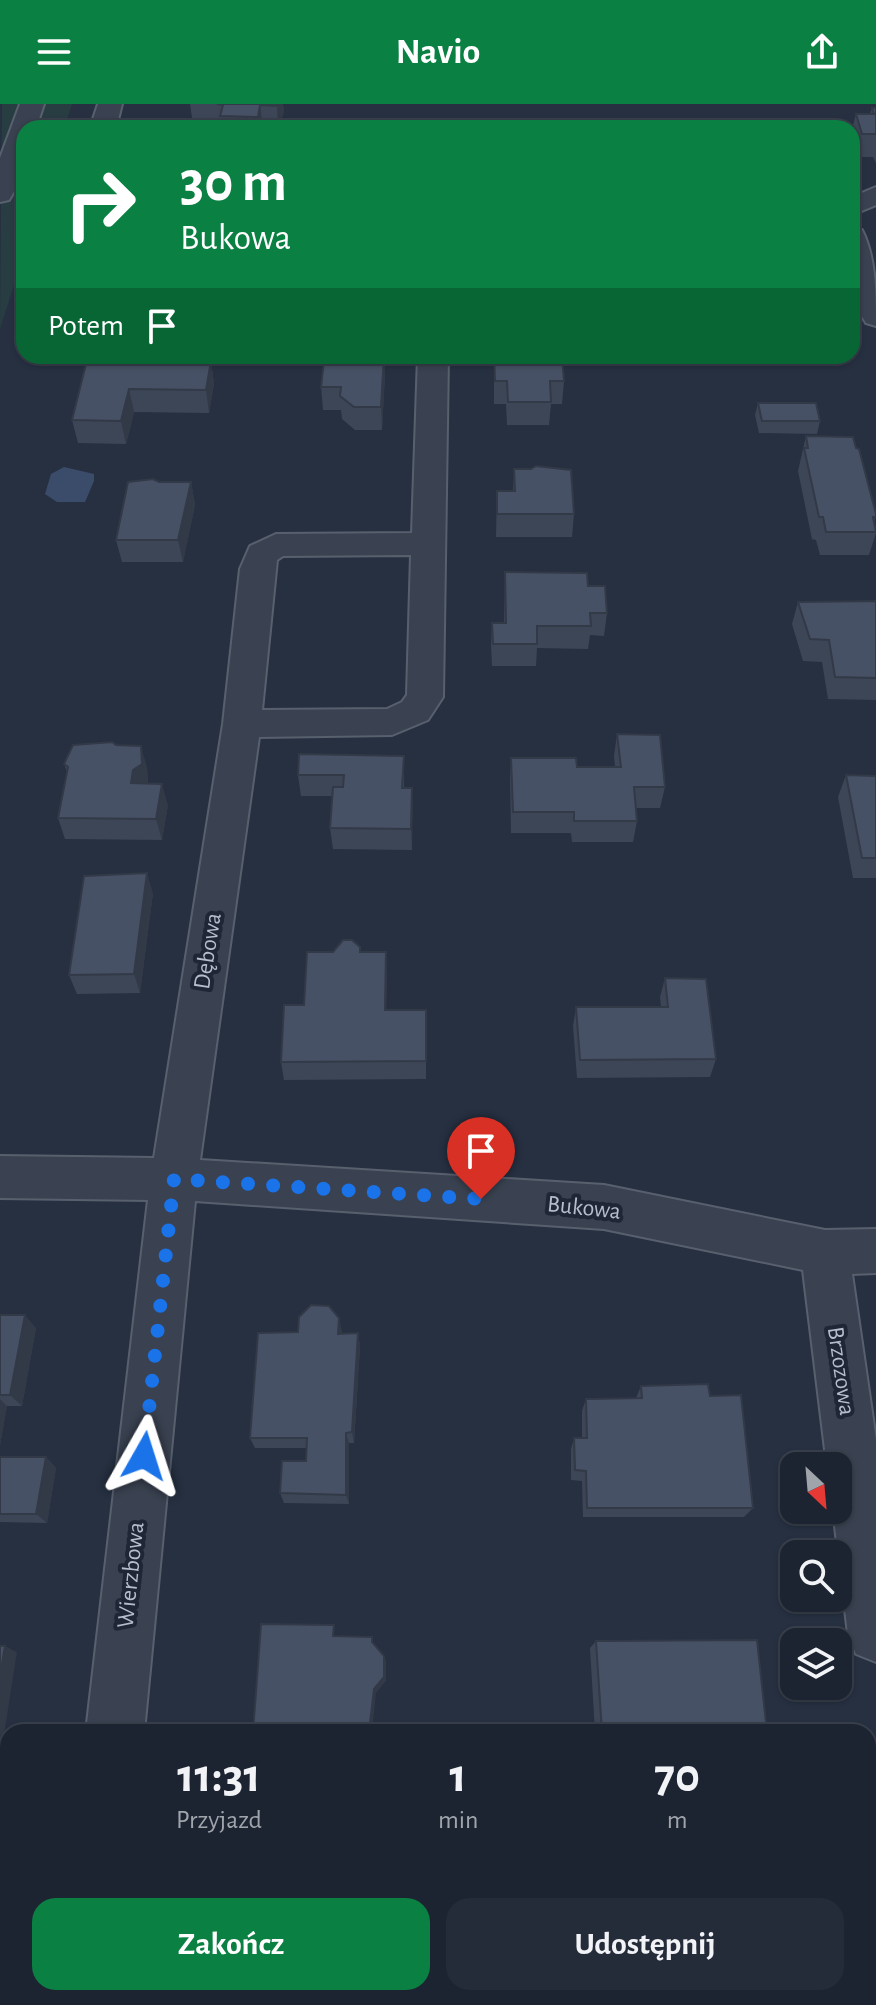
<!DOCTYPE html>
<html lang="pl">
<head>
<meta charset="utf-8">
<style>
	:root { --surface:#1c2431; --page:#252c39; --text:#f1f3f6; --muted:#a0a4ab; --line:#3a414d; --accent:#0b8043 }
	body { margin:0; font-family:"Alegreya Sans",sans-serif; background:var(--page); color:var(--text); height:100vh; display:flex; flex-direction:column; font-size:30px; white-space:nowrap }
	* { box-sizing:border-box; margin:0 }
	p { font-size:26px; color:var(--muted) }
	.icon { flex:none; width:44px; height:44px; fill:none; stroke:currentColor; stroke-width:2; stroke-linecap:round; stroke-linejoin:round }
	.map { position:relative; flex:1; overflow:hidden }
	.side { position:absolute; left:0px; top:1620px; width:876px; height:282px; display:flex; flex-direction:column; background:var(--surface); border-radius:24px 24px 0 0; box-shadow:0 2px 6px #0004,0 0 0 2px var(--line) }
	.side>* { flex:none }
	.guide { position:absolute; left:16px; top:16px; width:844px; height:244px; border-radius:24px; box-shadow:0 2px 6px #0004,0 0 0 2px var(--line); background:#0b8043; color:#fff; overflow:hidden }
	.needle { width:52px; rotate:154deg }
	.controls { position:absolute; left:780px; top:1348px; display:grid; gap:16px }
	.controls a { display:grid; place-items:center; width:72px; height:72px; border-radius:16px; background:var(--surface); box-shadow:0 2px 6px #0004,0 0 0 2px var(--line); font-size:40px }
	.pin { position:absolute; display:grid; place-items:center; width:68px; height:68px; color:#fff; margin:-82px -34px; border-radius:50% 50% 50% 0; rotate:-45deg; box-shadow:0 0 8px #0007 }
	.pin .icon { rotate:45deg }
	.me { position:absolute; width:88px; margin:-44px; rotate:6deg; stroke-linejoin:round; filter:drop-shadow(0 0 6px #0008) }
	.turn { display:flex; align-items:center; gap:28px; height:168px; padding:0 32px; font-size:36px }
	.turn .icon { width:104px; height:104px; stroke-width:2.5 }
	.turn b { display:block; font-size:56px; line-height:68px }
	.then { display:flex; align-items:center; height:76px; padding:0 32px; background:#0003; gap:16px; font-size:30px }
	.eta { display:flex; justify-content:space-evenly; align-items:center; height:136px; text-align:center }
	.eta b { font-size:48px; font-weight:700; line-height:56px }
	.action { display:flex; gap:16px; margin-top:auto; padding:16px 32px }
	.action a { flex:1; height:92px; border-radius:24px; background:var(--accent); color:#fff; font-size:32px; font-weight:700; line-height:92px; text-align:center }
	.action a+a { background:var(--page); color:var(--text) }
	header { display:flex; justify-content:space-between; align-items:center; height:104px; padding:0 32px; background:var(--accent); color:#fff; font-size:36px; font-weight:700 }
	.map>svg:first-child { display:block }
</style>
</head>
<body>
<header><svg class="icon" aria-label="menu" viewBox="0 0 24 24"><path d="M4 6h16M4 12h16M4 18h16"/></svg>Navio<svg class="icon" aria-label="share" viewBox="0 0 24 24"><path d="M12 15V3M7 8l5-5 5 5M5 13v7h14v-7"/></svg></header>
<div class="map">
<svg width="876" height="1901" viewBox="0 0 876 1901">
	<rect width="100%" height="100%" fill="#263041"/>
	<!-- green -->
	<path fill="#283d42" d="M 2,0 L 72,0 L 64,24 L 24,24 L 24,150 L 0,225 Z"/>
	<!-- water -->
	<path fill="#3b4c6a" d="M 64,363 L 94,370 L 94,377 L 85,398 L 57,398 L 45,390 L 51,370 Z"/>
	<g fill="none" stroke-linecap="round" stroke-linejoin="round">
		<defs>
			<path id="minor" d="M 20,0 L 44,0 L 36,24 L 24,24 C 24,49 24,74 9,96 L 0,98 L 0,54 Z
				M 98,0 L 122,0 L 116,24 L 90,24 Z
				M 876,83 L 876,101 L 852,111 L 852,93 Z
				M 852,124 L 862,126 C 876,153 876,190 876,222 L 866,219 C 847,192 852,155 852,124 Z
				M 418,252 L 448,252 L 443,593 L 428,616 L 392,631 L 259,633 L 200,1056 L 604,1081 L 825,1126 L 876,1125 L 876,1169 L 852,1170 L 876,1336 L 876,1558 L 856,1550 L 848,1530 L 833,1406 L 838,1406 L 838,1362 L 827,1362 L 803,1166 L 604,1125 L 195,1097 L 144,1628 L 86,1628 L 148,1096 L 0,1094 L 0,1052 L 154,1054 L 223,620 L 240,465 L 250,442 L 276,430 L 412,429 ZM 411,451 L 407,591 L 402,598 L 387,605 L 262,606 L 277,456 L 283,452 Z
				M 54,1894 L 118,1894 L 117,1901 L 53,1901 Z"/>
		</defs>
		<!-- minor casing -->
		<use href="#minor" stroke="#58606e" stroke-width="4"/>
		<!-- minor -->
		<use href="#minor" fill="#3a4251" fill-rule="evenodd"/>
	</g>
	<!-- wall -->
	<path fill="#3d4657" d="M 190,0 L 283,0 L 284,8 L 278,24 L 222,24 L 220,20 L 193,20 Z
		M 872,4 L 876,4 L 876,59 L 873,53 L 856,53 L 852,39 L 852,25 L 856,10 L 870,10 Z
		M 88,252 L 112,252 L 113,256 L 211,257 L 214,280 L 209,309 L 134,308 L 126,340 L 78,339 L 72,316 Z
		M 385,252 L 385,270 L 382,326 L 355,326 L 342,315 L 341,306 L 323,306 L 321,283 L 361,259 Z
		M 494,252 L 564,277 L 562,300 L 551,300 L 549,321 L 507,321 L 506,300 L 494,300 Z
		M 758,299 L 820,317 L 817,330 L 759,329 L 755,311 Z
		M 806,332 L 856,344 L 876,410 L 874,420 L 876,429 L 869,451 L 820,451 L 816,436 L 812,435 L 798,367 Z
		M 514,365 L 574,410 L 572,433 L 496,433 L 497,387 L 513,387 Z
		M 159,378 L 191,378 L 195,401 L 183,458 L 122,458 L 116,436 Z
		M 505,468 L 588,482 L 607,509 L 604,532 L 590,531 L 588,545 L 537,544 L 536,562 L 492,562 L 491,541 L 492,519 L 504,519 Z
		M 876,497 L 876,596 L 828,595 L 822,558 L 803,557 L 792,520 L 798,498 Z
		M 617,630 L 665,683 L 660,704 L 636,704 L 637,717 L 633,738 L 572,738 L 571,729 L 511,729 L 510,675 L 511,654 L 577,663 L 615,663 L 614,652 Z
		M 404,652 L 404,684 L 412,684 L 412,746 L 333,745 L 330,724 L 333,692 L 301,692 L 298,671 Z
		M 64,660 L 147,663 L 148,680 L 168,701 L 162,736 L 65,735 L 58,714 L 67,668 Z
		M 846,671 L 876,672 L 876,774 L 853,774 L 838,693 Z
		M 153,789 L 140,889 L 77,890 L 69,871 Z
		M 360,843 L 361,848 L 387,867 L 386,906 L 426,906 L 426,975 L 284,976 L 281,958 L 304,901 L 333,848 Z
		M 665,874 L 716,955 L 710,973 L 577,974 L 573,922 L 576,903 L 661,903 L 660,893 Z
		M 0,1211 L 36,1224 L 22,1302 L 7,1302 L 0,1341 Z
		M 342,1227 L 342,1230 L 358,1229 L 360,1242 L 354,1339 L 349,1339 L 349,1400 L 284,1399 L 280,1389 L 306,1357 L 307,1344 L 255,1344 L 250,1334 Z
		M 641,1282 L 710,1292 L 753,1404 L 744,1413 L 583,1413 L 582,1377 L 571,1376 L 571,1345 L 574,1334 L 582,1334 L 582,1307 L 586,1295 L 636,1294 Z
		M 0,1353 L 46,1353 L 56,1364 L 47,1419 L 0,1418 Z
		M 596,1537 L 767,1628 L 595,1628 L 590,1544 Z"/>
	<!-- shaded-wall -->
	<path fill="#323947" d="M 277,0 L 283,0 L 284,8 L 278,24 Z
		M 260,1 L 263,24 L 259,24 L 258,13 Z
		M 385,252 L 385,270 L 382,326 L 381,303 Z
		M 211,257 L 214,280 L 209,309 L 206,286 Z
		M 129,285 L 134,308 L 126,340 L 121,317 Z
		M 191,378 L 195,401 L 183,458 L 178,436 Z
		M 141,642 L 147,663 L 148,681 L 131,679 L 133,666 Z
		M 162,680 L 168,701 L 162,736 L 156,715 Z
		M 412,684 L 413,705 L 412,746 L 411,725 Z
		M 147,769 L 153,789 L 140,889 L 134,870 Z
		M 386,848 L 387,867 L 386,924 L 385,906 Z
		M 25,1211 L 36,1224 L 22,1302 L 10,1291 Z
		M 339,1214 L 342,1227 L 341,1243 L 338,1230 Z
		M 358,1229 L 360,1242 L 354,1339 L 352,1328 Z
		M 0,1295 L 7,1302 L 0,1341 Z
		M 346,1329 L 349,1339 L 349,1400 L 346,1391 Z
		M 46,1353 L 56,1364 L 47,1419 L 36,1410 Z
		M 5,1542 L 17,1548 L 0,1657 L 0,1572 Z
		M 384,1552 L 386,1557 L 386,1577 L 376,1589 L 372,1628 L 369,1628 L 374,1585 Z
		M 351,1894 L 354,1894 L 354,1901 L 351,1901 Z"/>
	<!-- building -->
	<path fill="#475165" stroke="#323947" stroke-width="2" d="M 217,0 L 277,0 L 276,2 L 260,1 L 258,13 L 220,12 L 223,1 Z
		M 872,4 L 876,4 L 876,30 L 862,30 L 856,10 L 874,10 Z
		M 88,252 L 111,252 L 110,256 L 211,257 L 206,286 L 129,285 L 121,317 L 72,316 Z
		M 361,252 L 384,252 L 381,303 L 354,303 L 340,292 L 341,283 L 321,283 L 324,257 L 361,259 Z
		M 494,252 L 562,252 L 564,277 L 550,277 L 551,298 L 508,298 L 507,277 L 495,277 Z
		M 758,299 L 816,299 L 820,317 L 762,317 Z
		M 806,332 L 853,333 L 856,344 L 859,345 L 876,410 L 876,413 L 873,413 L 876,428 L 826,428 L 823,413 L 819,413 L 804,344 L 808,344 Z
		M 536,362 L 571,366 L 574,410 L 497,410 L 497,387 L 515,387 L 514,365 L 531,365 Z
		M 153,375 L 159,378 L 191,378 L 178,436 L 116,436 L 128,378 Z
		M 505,468 L 587,469 L 588,482 L 605,482 L 607,509 L 590,509 L 591,522 L 537,522 L 537,540 L 493,540 L 492,519 L 506,519 Z
		M 876,497 L 876,574 L 835,573 L 829,536 L 810,535 L 798,498 Z
		M 617,630 L 660,631 L 665,683 L 634,683 L 637,717 L 574,717 L 574,708 L 513,708 L 511,654 L 576,654 L 577,663 L 621,663 Z
		M 112,638 L 116,641 L 141,642 L 142,660 L 133,666 L 131,679 L 162,680 L 156,715 L 58,714 L 68,663 L 64,660 L 73,641 Z
		M 299,650 L 404,652 L 402,684 L 412,684 L 411,725 L 330,724 L 333,683 L 343,683 L 344,671 L 298,671 Z
		M 846,671 L 876,672 L 876,754 L 862,754 Z
		M 147,769 L 134,870 L 69,871 L 84,772 Z
		M 343,836 L 352,836 L 360,843 L 360,848 L 386,848 L 385,906 L 426,906 L 426,957 L 281,958 L 284,901 L 304,901 L 307,848 L 333,848 Z
		M 665,874 L 706,875 L 716,955 L 580,956 L 576,903 L 668,903 Z
		M 311,1201 L 329,1202 L 339,1214 L 338,1230 L 358,1229 L 352,1328 L 346,1329 L 346,1391 L 280,1389 L 282,1357 L 306,1357 L 307,1334 L 250,1334 L 258,1229 L 298,1228 L 299,1213 Z
		M 0,1211 L 25,1211 L 10,1291 L 0,1291 Z
		M 708,1280 L 710,1292 L 741,1291 L 753,1404 L 587,1404 L 586,1367 L 575,1366 L 574,1334 L 587,1334 L 586,1295 L 642,1294 L 641,1282 Z
		M 0,1353 L 46,1353 L 36,1410 L 0,1410 Z
		M 261,1520 L 334,1521 L 333,1532 L 372,1533 L 372,1538 L 384,1552 L 384,1573 L 374,1585 L 369,1628 L 253,1628 Z
		M 757,1536 L 767,1628 L 602,1628 L 596,1537 Z
		M 0,1542 L 5,1542 L 0,1572 Z
		M 211,1894 L 351,1894 L 351,1901 L 210,1901 Z"/>
	<g fill="none" stroke-linecap="round" stroke-linejoin="round">
		<!-- route -->
		<path stroke="#1a73e8" stroke-width="14" stroke-dasharray="0 25.2" d="M 144,1352 L 174,1075 L 481,1095"/>
	</g>
	<g text-anchor="middle" dominant-baseline="central" stroke-width="8" stroke-linejoin="round" paint-order="stroke">
		<!-- street labels -->
		<g font-size="24" fill="#b7bdcb" stroke="#1f2736">
			<text transform="translate(208 847) rotate(-81)">Dębowa</text>
			<text transform="translate(584 1104) rotate(6)">Bukowa</text>
			<text transform="translate(841 1267) rotate(82)">Brzozowa</text>
			<text transform="translate(131 1471) rotate(-84)">Wierzbowa</text>
		</g>
	</g>
</svg>
<div class="controls">
<a><svg class="needle" viewBox="-14 -14 28 28"><path d="M0-13l5 13h-10z" fill="#e53935"/><path d="M0 13l5-13h-10z" fill="#a0a4ab"/></svg></a>
<a><svg class="icon" aria-label="search" viewBox="0 0 24 24"><circle cx="10" cy="10" r="6"/><path d="M15 15l6 6"/></svg></a>
<a><svg class="icon" aria-label="layers" viewBox="0 0 24 24"><path d="M12 4l9 5-9 5-9-5zM3 14l9 5 9-5"/></svg></a>
</div>
<div class="pin" style="left:481px;top:1095px;background:#d93025"><svg class="icon" aria-label="arrive" viewBox="0 0 24 24"><path d="M6 21V4h12l-3 4 3 4H6"/></svg></div>
<svg class="me" style="left:144px;top:1352px" viewBox="-20 -20 40 40"><path d="M0-17L14 15 0 8-14 15z" fill="#1a73e8" stroke="#fff" stroke-width="4"/></svg>
<div class="guide">
<div class="turn"><svg class="icon" aria-label="right" viewBox="0 0 24 24"><path d="M7 20v-9h11M14 6l5 5-5 5"/></svg><div><b>30 m</b>Bukowa</div></div>
<div class="then">Potem<svg class="icon" aria-label="arrive" viewBox="0 0 24 24"><path d="M6 21V4h12l-3 4 3 4H6"/></svg></div>
</div>
<section class="side">
<div class="eta">
<div><b>11:31</b><p>Przyjazd</p></div>
<div><b>1</b><p>min</p></div>
<div><b>70</b><p>m</p></div>
</div>
<div class="action"><a>Zakończ</a><a>Udostępnij</a></div>
</section>
</div>
</body>
</html>
